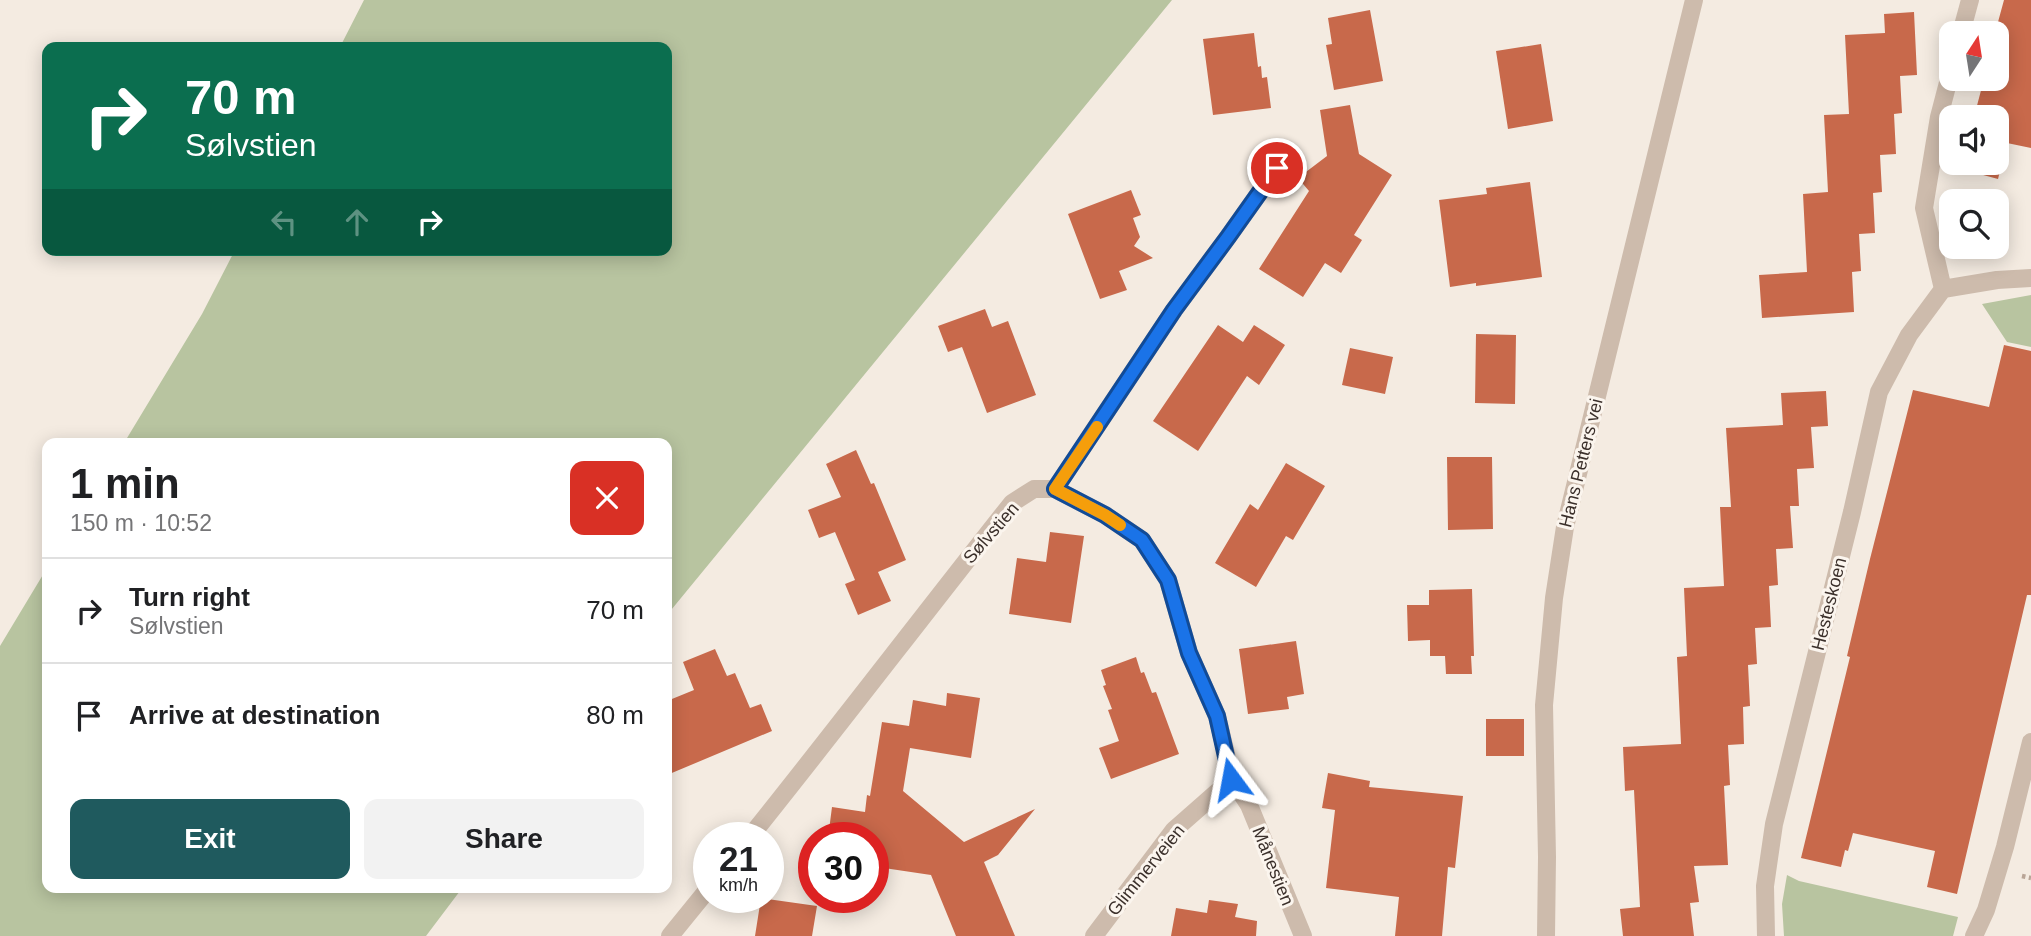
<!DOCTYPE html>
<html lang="en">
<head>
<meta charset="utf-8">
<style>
	:root { --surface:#fff; --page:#f2f2f2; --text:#202124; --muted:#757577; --line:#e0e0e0; --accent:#1f5a5e }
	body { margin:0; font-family:Arial,sans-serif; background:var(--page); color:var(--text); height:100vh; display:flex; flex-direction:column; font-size:26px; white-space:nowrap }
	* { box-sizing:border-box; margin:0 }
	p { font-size:23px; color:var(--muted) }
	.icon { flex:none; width:38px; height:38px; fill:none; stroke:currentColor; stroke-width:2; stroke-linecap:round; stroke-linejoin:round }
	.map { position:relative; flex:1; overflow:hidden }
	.details { position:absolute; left:42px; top:438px; width:630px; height:455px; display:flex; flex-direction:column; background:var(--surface); border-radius:14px; box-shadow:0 4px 18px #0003 }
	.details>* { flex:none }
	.top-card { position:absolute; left:42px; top:42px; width:630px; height:214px; border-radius:14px; box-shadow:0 4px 18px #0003; background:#0b6e4f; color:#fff; overflow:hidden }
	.needle { width:46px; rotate:12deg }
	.controls { position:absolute; left:1939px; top:21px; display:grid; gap:14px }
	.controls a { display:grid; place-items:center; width:70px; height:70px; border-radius:14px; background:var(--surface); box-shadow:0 4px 18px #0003; font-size:35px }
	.speed { position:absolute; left:693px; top:822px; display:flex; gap:14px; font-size:35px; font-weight:700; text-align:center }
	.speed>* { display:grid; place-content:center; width:91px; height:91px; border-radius:50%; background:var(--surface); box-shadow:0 4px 18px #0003; line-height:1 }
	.speed small { font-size:18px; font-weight:400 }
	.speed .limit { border:10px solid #d22; background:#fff; color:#111 }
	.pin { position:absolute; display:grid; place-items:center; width:60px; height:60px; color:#fff; margin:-30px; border:4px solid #fff; border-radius:50%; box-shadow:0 2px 7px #0007 }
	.me { position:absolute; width:77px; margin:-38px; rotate:347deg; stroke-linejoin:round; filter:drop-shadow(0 0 5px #0008) }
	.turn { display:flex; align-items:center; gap:24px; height:147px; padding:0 28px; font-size:32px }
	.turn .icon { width:91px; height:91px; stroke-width:2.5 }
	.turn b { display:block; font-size:49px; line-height:60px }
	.lanes { display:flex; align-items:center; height:66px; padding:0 28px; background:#0003; justify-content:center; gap:35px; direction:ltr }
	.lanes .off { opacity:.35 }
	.round { display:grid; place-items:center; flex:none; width:74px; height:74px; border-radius:14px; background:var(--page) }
	.head { display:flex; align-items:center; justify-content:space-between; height:119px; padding:0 28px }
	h1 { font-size:42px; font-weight:800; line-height:52px }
	.primary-button { display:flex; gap:14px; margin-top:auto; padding:14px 28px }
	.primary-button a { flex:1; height:80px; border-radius:14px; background:var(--accent); color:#fff; font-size:28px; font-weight:800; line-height:80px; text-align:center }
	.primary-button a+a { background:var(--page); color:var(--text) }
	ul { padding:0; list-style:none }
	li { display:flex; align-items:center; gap:21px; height:105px; padding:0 28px; border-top:2px solid var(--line) }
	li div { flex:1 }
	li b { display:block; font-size:26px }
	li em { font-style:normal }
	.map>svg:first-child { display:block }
</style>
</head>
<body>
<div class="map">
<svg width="2031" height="936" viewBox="0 0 2031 936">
	<rect width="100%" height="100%" fill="#f4ebe1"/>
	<!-- green -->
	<path fill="#b8c4a0" d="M 364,0 L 1172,0 L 667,615 L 667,443 L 124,443 L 202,314 L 235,250 L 667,250 L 667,47 L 340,47 Z
		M 2031,295 L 2031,347 L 2007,342 L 1982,304 Z
		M 47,568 L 47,887 L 463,887 L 426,936 L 0,936 L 0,646 Z
		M 1787,875 L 1799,881 L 1958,917 L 1953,936 L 1784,936 L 1782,904 Z"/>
	<!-- building -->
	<path fill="#c8694b" d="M 2004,0 L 2031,0 L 2031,148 L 2007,143 L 1998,179 L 1961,169 L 1963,163 L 1997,163 L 1997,117 L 1974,117 L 1984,79 L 1997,79 L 1997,33 L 1995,33 Z
		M 1370,10 L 1383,81 L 1334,90 L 1326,45 L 1332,44 L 1328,18 Z
		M 1914,12 L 1917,75 L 1900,76 L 1902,113 L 1894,114 L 1896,154 L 1880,155 L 1882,192 L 1873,193 L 1875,233 L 1859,234 L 1861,271 L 1852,272 L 1854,312 L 1762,318 L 1759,275 L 1807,272 L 1803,194 L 1828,192 L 1824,115 L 1849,114 L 1845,35 L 1885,33 L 1884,14 Z
		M 1254,33 L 1258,67 L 1261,66 L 1262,78 L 1267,77 L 1271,108 L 1213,115 L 1203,39 Z
		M 1541,44 L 1553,121 L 1508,129 L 1496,51 Z
		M 1350,105 L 1359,154 L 1392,175 L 1354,235 L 1362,240 L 1341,273 L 1325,263 L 1303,297 L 1259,269 L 1309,191 L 1298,178 L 1327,156 L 1320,110 Z
		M 1530,182 L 1542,277 L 1476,286 L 1476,283 L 1450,287 L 1439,200 L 1487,194 L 1486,188 Z
		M 1131,190 L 1141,215 L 1133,218 L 1140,237 L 1134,246 L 1153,258 L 1119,271 L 1127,290 L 1100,299 L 1068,214 Z
		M 985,309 L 992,327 L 1008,321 L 1036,395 L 987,413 L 962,347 L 948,352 L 938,326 Z
		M 1218,325 L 1243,342 L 1254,325 L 1285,345 L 1259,385 L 1247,376 L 1198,451 L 1153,421 Z
		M 1476,334 L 1516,335 L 1515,404 L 1475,403 Z
		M 2004,345 L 2031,351 L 2031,595 L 2027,595 L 1957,894 L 1927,887 L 1935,851 L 1853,833 L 1848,851 L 1845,850 L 1841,867 L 1801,858 L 1850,657 L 1847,656 L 1870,559 L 1913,390 L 1989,407 Z
		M 1350,348 L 1393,357 L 1385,394 L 1342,385 Z
		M 1826,391 L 1828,426 L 1811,427 L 1814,468 L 1797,469 L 1799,506 L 1790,506 L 1793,548 L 1776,549 L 1778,585 L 1769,586 L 1771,627 L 1755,628 L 1757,664 L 1748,665 L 1750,706 L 1743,707 L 1744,744 L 1728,745 L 1730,785 L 1724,786 L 1728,865 L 1694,866 L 1699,902 L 1690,903 L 1694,936 L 1623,936 L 1620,909 L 1640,907 L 1634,790 L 1625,791 L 1623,747 L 1681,744 L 1677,657 L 1687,656 L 1684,588 L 1724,586 L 1720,507 L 1731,507 L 1726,428 L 1783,425 L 1781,393 Z
		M 856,450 L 871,484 L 874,483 L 906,560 L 878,572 L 891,601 L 858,615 L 845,584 L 855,580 L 835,532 L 819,538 L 808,510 L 841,497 L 826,464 Z
		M 1447,457 L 1492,457 L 1493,529 L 1448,530 Z
		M 1286,463 L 1325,486 L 1293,540 L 1286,536 L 1256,587 L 1215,563 L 1250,504 L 1258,510 Z
		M 1050,532 L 1084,536 L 1071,623 L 1009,614 L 1017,558 L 1046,562 Z
		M 1472,589 L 1474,656 L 1471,656 L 1472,674 L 1446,674 L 1445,656 L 1430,656 L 1430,640 L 1408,641 L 1407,605 L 1429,605 L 1429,590 Z
		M 1296,641 L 1304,694 L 1287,697 L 1289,709 L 1248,714 L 1239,649 Z
		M 715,649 L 727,676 L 735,673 L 750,708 L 761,704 L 772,731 L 667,775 L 667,701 L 694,690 L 683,662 Z
		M 1136,657 L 1141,673 L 1144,672 L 1152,693 L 1156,692 L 1179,754 L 1111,779 L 1099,748 L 1119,741 L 1108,710 L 1112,709 L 1103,686 L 1106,685 L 1101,670 Z
		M 947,693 L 980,698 L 971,758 L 910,748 L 903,791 L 964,842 L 1035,809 L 998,855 L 984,862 L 1015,936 L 956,936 L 931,875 L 884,868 L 886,856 L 873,854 L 873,838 L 828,838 L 832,807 L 865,812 L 867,795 L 870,796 L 882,722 L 909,726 L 913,700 L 946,706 Z
		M 1486,719 L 1524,719 L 1524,756 L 1486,756 Z
		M 1328,773 L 1370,781 L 1369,787 L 1463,796 L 1455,868 L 1448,867 L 1442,936 L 1395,936 L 1399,897 L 1326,888 L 1335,810 L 1322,808 Z
		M 761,898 L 817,906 L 812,936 L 755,936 Z
		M 1209,900 L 1238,904 L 1235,917 L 1257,921 L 1256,936 L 1171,936 L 1176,908 L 1207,913 Z"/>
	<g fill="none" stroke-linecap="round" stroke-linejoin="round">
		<!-- path -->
		<path stroke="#b9a596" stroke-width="4.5" stroke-dasharray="3.5 3.5" stroke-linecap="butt" d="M 2022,876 L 2031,878"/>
		<!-- minor -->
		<path stroke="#cdbbac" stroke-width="18" d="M 1961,33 L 1970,0
			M 1951,71 L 1939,117 L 1924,208 L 1943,289 L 1997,280 L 2031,278
			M 1055,489 L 1174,310 L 1228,237 L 1277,168
			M 749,838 C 838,727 924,614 1012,503 L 1034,489 L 1055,489 L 1105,515 L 1142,540 L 1168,580 L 1189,653 L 1217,716 L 1232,779 L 1249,805 L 1303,936
			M 670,936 L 709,888
			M 1094,936 L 1174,830 L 1232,779
			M 1546,936 L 1547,857 L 1544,705 L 1554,598 L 1565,527 L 1694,0
			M 1766,936 L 1765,886 L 1774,824 L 1852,512 L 1879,392 L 1909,335 L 1943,289
			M 1974,936 L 1986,910 L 2005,847 L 2031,742"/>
	</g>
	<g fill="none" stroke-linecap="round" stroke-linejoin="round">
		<defs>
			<path id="route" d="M 1231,779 L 1217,716 L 1189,653 L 1168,580 L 1142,540 L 1105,515 L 1055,489 L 1174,310 L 1228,237 L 1277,168"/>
		</defs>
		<!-- route casing -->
		<use href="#route" stroke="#114b97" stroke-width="18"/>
		<!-- route -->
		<use href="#route" stroke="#1a73e8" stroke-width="12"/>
		<!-- slow -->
		<path stroke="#f59e0b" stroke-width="12" d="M 1097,427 L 1055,489 L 1105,515 L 1120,525"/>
	</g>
	<g text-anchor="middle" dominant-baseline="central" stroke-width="6" stroke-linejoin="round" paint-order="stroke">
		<!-- street labels -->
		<g font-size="18" fill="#3b302b" stroke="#fbf5ee">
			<text transform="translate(1581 463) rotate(-76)">Hans Petters vei</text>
			<text transform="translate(991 533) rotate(-49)">Sølvstien</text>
			<text transform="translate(1829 604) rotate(-76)">Hesteskoen</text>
			<text transform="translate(1273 866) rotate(68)">Månestien</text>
			<text transform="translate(1146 870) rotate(-51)">Glimmerveien</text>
		</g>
	</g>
</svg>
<div class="controls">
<a><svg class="needle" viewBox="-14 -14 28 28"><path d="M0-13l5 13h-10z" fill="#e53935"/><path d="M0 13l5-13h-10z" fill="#757577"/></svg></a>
<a><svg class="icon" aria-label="sound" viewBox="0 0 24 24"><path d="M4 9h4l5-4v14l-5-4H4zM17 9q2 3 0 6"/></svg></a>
<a><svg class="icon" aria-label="search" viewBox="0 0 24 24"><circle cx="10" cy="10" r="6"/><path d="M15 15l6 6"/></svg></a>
</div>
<div class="speed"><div>21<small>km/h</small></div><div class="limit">30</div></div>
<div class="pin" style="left:1277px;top:168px;background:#d93025"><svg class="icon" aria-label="arrive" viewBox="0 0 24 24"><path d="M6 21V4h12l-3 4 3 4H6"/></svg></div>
<svg class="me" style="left:1231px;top:779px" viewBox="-20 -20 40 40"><path d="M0-17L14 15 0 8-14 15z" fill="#1a73e8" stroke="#fff" stroke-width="4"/></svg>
<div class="top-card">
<div class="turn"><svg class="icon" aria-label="right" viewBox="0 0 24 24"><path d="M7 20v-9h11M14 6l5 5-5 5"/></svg><div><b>70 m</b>Sølvstien</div></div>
<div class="lanes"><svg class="icon off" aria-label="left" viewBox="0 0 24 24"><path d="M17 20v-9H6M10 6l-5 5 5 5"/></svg><svg class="icon off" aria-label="ahead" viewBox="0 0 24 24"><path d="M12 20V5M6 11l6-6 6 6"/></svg><svg class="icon" aria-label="right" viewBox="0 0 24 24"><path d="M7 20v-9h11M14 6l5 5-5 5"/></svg></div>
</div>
<section class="details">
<div class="head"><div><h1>1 min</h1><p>150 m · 10:52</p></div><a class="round" style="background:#d93025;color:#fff"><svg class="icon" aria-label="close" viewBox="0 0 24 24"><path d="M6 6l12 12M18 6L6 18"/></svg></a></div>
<ul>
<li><svg class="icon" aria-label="right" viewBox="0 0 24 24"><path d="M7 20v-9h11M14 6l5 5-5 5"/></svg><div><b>Turn right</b><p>Sølvstien</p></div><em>70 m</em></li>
<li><svg class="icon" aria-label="arrive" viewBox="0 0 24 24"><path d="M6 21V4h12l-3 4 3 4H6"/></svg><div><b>Arrive at destination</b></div><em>80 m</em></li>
</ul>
<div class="primary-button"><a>Exit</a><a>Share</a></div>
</section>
</div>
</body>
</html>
